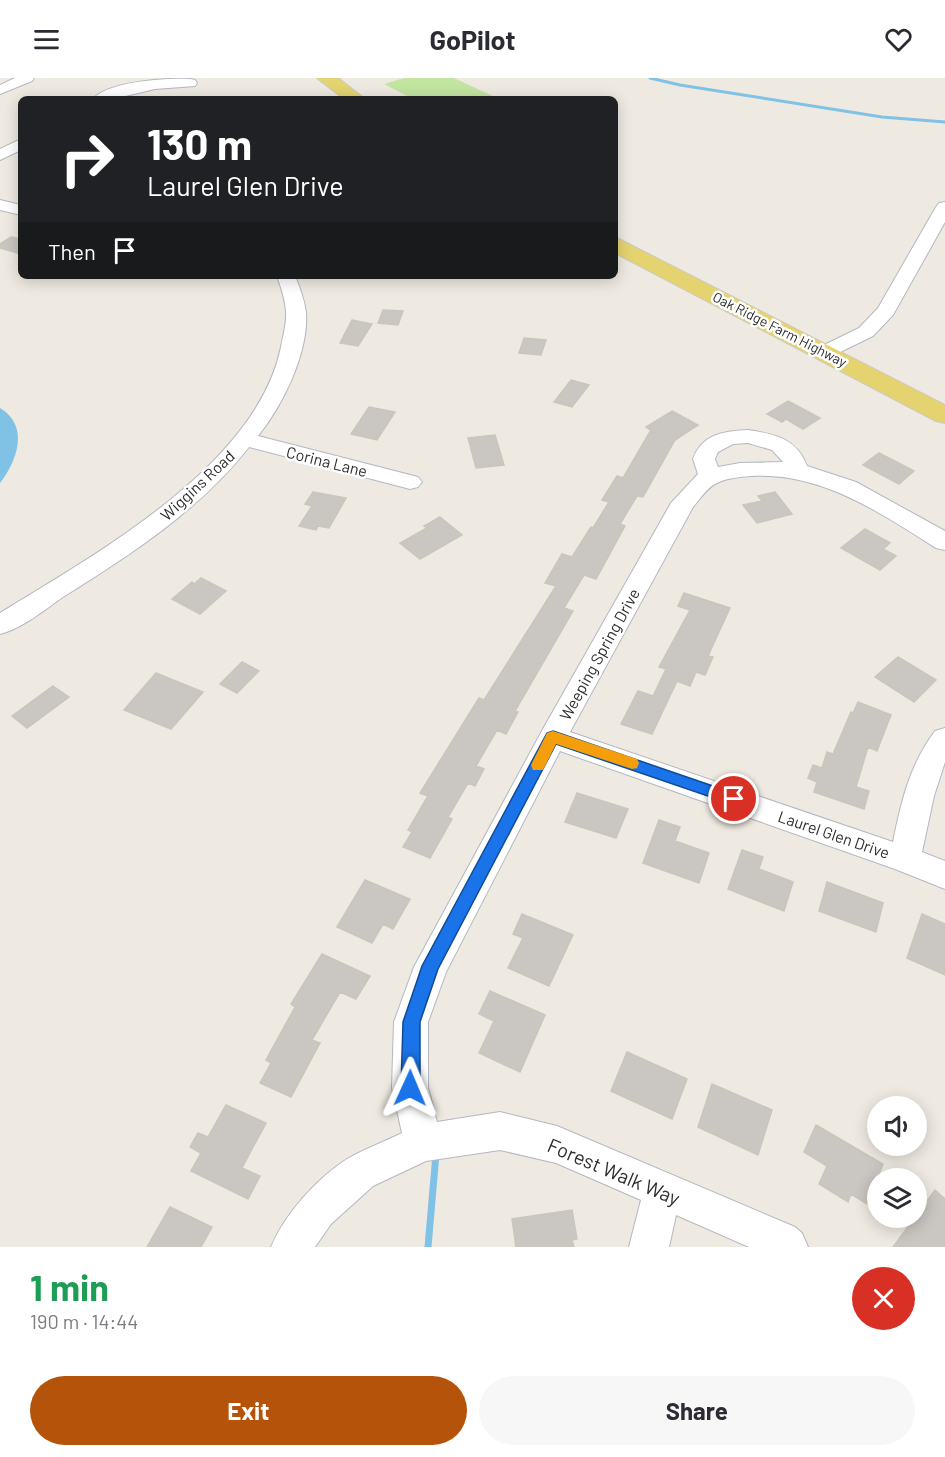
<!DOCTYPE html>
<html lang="en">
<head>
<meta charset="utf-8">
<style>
	:root { --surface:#fff; --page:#f7f7f7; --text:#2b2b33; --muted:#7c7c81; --accent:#b45309 }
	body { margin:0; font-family:Barlow,sans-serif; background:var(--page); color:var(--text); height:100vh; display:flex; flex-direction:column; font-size:22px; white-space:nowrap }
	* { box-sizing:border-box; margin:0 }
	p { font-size:20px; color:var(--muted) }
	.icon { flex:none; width:33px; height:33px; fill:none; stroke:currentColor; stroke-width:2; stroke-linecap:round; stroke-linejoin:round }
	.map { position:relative; height:1169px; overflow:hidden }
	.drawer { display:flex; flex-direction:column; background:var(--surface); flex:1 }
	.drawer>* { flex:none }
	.top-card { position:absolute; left:18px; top:18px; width:600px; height:183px; border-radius:9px; box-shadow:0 3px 15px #0003; background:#202124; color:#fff; overflow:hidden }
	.controls { position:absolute; left:867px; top:1018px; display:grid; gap:12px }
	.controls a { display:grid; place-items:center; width:60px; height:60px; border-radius:50%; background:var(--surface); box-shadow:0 3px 15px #0003; font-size:30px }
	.pin { position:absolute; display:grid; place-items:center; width:51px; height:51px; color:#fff; margin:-26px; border:3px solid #fff; border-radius:50%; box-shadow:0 2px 6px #0007 }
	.me { position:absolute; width:66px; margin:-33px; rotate:1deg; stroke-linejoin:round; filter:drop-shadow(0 0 4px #0008) }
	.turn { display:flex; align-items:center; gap:21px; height:126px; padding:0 30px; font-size:27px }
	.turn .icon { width:78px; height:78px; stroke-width:2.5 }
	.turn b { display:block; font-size:42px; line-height:51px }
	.then { display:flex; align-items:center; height:57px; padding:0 30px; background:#0003; gap:12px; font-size:22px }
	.round { display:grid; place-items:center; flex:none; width:63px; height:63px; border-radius:32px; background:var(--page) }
	.overview { display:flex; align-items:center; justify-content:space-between; height:102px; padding:0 30px }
	h1 { font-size:36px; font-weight:700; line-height:45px; color:#1e9e55 }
	.cta { display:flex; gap:12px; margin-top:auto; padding:12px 30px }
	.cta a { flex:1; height:69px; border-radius:36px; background:var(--accent); color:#fff; font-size:24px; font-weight:700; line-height:69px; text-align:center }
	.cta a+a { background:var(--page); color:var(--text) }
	header { display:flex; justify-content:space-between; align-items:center; height:78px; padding:0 30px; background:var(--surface); font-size:27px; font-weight:700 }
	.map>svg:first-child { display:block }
</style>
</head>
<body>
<header><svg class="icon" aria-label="menu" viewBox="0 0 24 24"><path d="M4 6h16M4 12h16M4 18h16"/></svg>GoPilot<svg class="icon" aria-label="heart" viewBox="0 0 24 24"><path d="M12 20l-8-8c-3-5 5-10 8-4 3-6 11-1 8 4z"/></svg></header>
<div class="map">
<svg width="945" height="1169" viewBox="0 0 945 1169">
	<rect width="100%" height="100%" fill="#eeeae2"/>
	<!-- pitch -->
	<path fill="#c2e5a1" d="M 404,0 L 454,0 L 499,21 L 413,21 L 384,6 Z"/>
	<!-- water -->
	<path fill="#80c2e5" d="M 0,330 C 30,348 17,383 0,405 Z"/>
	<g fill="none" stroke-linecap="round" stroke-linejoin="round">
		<!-- stream-far1 -->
		<path stroke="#80c2e5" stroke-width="3" d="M 650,0 L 680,7 L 882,39 L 945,44"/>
		<!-- stream -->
		<path stroke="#80c2e5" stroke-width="7" d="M 428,1169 L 436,1076"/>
	</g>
	<!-- building -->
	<path fill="#cac6c1" stroke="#c9c6bb" stroke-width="1.5" d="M 11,159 L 21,161 L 21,176 L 0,170 L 0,166 Z
		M 383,232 L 403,233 L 398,247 L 378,245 Z
		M 352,242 L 372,246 L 358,268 L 340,265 Z
		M 524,260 L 546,262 L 541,277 L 519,275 Z
		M 571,302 L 589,307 L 572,329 L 554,324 Z
		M 788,323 L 820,340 L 803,351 L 786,341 L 782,344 L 767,336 Z
		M 369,329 L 395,334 L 377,362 L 351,356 Z
		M 672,333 L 698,347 L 675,362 L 643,419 L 637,418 L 620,446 L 625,448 L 596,501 L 584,497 L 564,530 L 573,533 L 515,633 L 518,634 L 506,656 L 497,652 L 476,688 L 484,691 L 475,708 L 468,705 L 448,739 L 452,741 L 430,780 L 403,769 L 412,754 L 408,752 L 428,718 L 420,715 L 479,620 L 484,622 L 556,508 L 545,505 L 562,476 L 572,479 L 591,449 L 593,450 L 609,424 L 602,422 L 617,398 L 623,400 L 651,352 L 646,349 Z
		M 495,357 L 504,387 L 476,390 L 468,360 Z
		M 879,375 L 914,393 L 899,406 L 863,387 Z
		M 313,414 L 346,420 L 329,450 L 318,448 L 316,452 L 299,448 L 312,428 L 305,426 Z
		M 775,414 L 792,436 L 757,445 L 743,427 L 762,423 L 758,418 Z
		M 440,439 L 462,457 L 420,481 L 400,465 L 427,450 L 424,448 Z
		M 865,451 L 890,465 L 883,471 L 896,478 L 880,492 L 841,470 Z
		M 201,500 L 226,513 L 200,536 L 172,521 L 192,504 L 194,506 Z
		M 684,515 L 730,530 L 708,578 L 713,579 L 705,597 L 696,594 L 690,608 L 677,603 L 652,656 L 621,646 L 638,613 L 653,618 L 666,591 L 659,589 L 690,532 L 678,528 Z
		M 898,579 L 936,602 L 914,624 L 875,599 Z
		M 242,584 L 259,593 L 237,615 L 220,606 Z
		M 156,595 L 203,614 L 171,651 L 124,632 Z
		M 53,608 L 69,619 L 27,650 L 12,638 Z
		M 858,624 L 891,637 L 877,673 L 868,669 L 856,709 L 869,713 L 864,731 L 814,714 L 817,704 L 808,700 L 813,687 L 822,690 L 827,674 L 833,676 L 851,634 L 853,635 Z
		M 577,715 L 628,731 L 616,760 L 565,744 Z
		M 659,742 L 680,749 L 675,763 L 709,775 L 699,805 L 643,785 Z
		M 742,772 L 763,779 L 759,791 L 793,804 L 784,833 L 728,811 Z
		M 365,802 L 410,821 L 393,851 L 383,846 L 372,865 L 337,849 Z
		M 827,804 L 883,825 L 876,854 L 819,833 Z
		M 522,836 L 573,857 L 549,908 L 508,890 L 523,860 L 513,856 Z
		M 922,836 L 945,846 L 945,897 L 907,880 Z
		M 322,876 L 370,898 L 356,921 L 340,914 L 312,962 L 320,965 L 291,1019 L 260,1005 L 271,985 L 266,982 L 295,929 L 291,926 Z
		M 490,913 L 545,937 L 520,994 L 479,975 L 494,943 L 479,936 Z
		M 627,974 L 687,1001 L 672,1041 L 611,1013 Z
		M 712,1006 L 772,1032 L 758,1077 L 698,1049 Z
		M 226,1027 L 266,1045 L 242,1090 L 260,1098 L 248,1121 L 191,1093 L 201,1075 L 190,1069 L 198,1055 L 208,1059 Z
		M 816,1047 L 883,1086 L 867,1126 L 851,1116 L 848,1124 L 819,1106 L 827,1088 L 804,1074 Z
		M 935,1112 L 945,1121 L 945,1169 L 893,1169 Z
		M 170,1129 L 212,1149 L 201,1169 L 147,1169 Z
		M 572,1132 L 577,1161 L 572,1162 L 574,1169 L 516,1169 L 512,1141 Z"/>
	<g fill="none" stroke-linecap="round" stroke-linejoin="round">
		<defs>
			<path id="minor" d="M 15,0 L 34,0 L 32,3 L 0,16 L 0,7 Z
				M 190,1 L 195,2 L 197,5 L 195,8 L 155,11 L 113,21 L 93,21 C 109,3 166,0 190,1 Z
				M 21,61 L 21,72 L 0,82 L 0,71 Z
				M 0,122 L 21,127 L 21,137 L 0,132 Z
				M 945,124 L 945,144 L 893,237 L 873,258 L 832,278 L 818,278 L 815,274 L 818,270 L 859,250 L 878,230 L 936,129 L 939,125 Z
				M 277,198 L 295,198 C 300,210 304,221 306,234 C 309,274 283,327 258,358 L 418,399 L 422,404 L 418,409 L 410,411 L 249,369 C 200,432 130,477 63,519 C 44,532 23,550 0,556 L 0,535 C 96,476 257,387 281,269 C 283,257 287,245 286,233 C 285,221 281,209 277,198 Z
				M 748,352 C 775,356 797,361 807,388 L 856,404 L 945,453 L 945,472 L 936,470 C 879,434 821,394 751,398 C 739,399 726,400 715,406 C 706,411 700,421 693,429 L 570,654 L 893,764 C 901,724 910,686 935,653 L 945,650 L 945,684 L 934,718 L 922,774 L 945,783 L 945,811 L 895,791 L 560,673 L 446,894 L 428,944 L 428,1010 L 437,1044 L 500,1034 L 557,1048 L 795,1149 L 802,1155 L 808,1169 L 749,1169 L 676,1137 L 669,1169 L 629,1169 L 641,1122 L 556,1085 L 500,1072 L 426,1083 L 373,1108 L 331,1146 L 315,1169 L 271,1169 C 285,1136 316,1101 347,1081 C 364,1071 384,1064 402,1055 L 392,1010 L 394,944 L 414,889 L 543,651 L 671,425 L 698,396 L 693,381 C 702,356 724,353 748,352 ZM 748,365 L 772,372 L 783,384 L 740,385 L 718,389 L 715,381 L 718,374 L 733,366 Z"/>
			<path id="major" d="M 317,0 L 338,0 L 365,21 L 344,21 Z
				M 615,159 L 945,327 L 945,345 L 936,343 L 615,175 Z"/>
		</defs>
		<!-- minor casing -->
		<use href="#minor" stroke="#b5b7c0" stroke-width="2"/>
		<!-- major casing -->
		<use href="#major" stroke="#c9c9c9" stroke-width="2"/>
		<!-- minor -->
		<use href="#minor" fill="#fff" fill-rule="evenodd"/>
		<!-- major -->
		<use href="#major" fill="#e5d370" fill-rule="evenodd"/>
	</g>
	<!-- route -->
	<path fill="#1a73e8" stroke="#114b97" stroke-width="1.5" d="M 553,653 L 739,717 L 742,721 L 739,726 L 734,727 L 556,666 L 438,891 L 420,944 L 420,1010 L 417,1016 L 410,1019 L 404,1016 L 401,1010 L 403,944 L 422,888 L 547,655 Z"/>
	<!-- slow -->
	<path fill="#f59e0b" d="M 553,653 L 637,681 L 639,685 L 637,690 L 632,691 L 556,666 L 543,692 L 533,692 L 531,687 L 547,655 Z"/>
	<g text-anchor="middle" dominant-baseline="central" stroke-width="5" stroke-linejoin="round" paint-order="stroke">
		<!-- far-street labels -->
		<g font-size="14" fill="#2e2e2e" stroke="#fff">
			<text transform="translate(780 251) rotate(27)">Oak Ridge Farm Highway</text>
		</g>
		<!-- street labels -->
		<g font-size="16" fill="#2e2e2e" stroke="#fff">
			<text transform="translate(327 383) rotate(14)">Corina Lane</text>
			<text transform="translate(197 407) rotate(-43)">Wiggins Road</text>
			<text transform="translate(599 576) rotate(-61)">Weeping Spring Drive</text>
			<text transform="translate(834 756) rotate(19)">Laurel Glen Drive</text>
		</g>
		<!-- near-street labels -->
		<g font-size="20" fill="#2e2e2e" stroke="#fff">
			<text transform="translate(614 1093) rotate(23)">Forest Walk Way</text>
		</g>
	</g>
</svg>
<div class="controls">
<a><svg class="icon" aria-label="sound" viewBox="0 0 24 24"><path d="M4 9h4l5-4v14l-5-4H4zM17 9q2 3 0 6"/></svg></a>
<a><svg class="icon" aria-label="layers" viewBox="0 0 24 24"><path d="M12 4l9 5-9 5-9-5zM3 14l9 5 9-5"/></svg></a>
</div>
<div class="pin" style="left:734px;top:721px;background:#d93025"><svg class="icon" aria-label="arrive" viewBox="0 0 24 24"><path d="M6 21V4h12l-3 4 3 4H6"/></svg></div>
<svg class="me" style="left:410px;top:1010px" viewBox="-20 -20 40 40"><path d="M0-17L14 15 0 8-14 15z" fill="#1a73e8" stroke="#fff" stroke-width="4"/></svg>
<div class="top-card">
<div class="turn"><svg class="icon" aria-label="right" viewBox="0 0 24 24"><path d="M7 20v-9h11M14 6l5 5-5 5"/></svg><div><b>130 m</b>Laurel Glen Drive</div></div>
<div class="then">Then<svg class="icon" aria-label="arrive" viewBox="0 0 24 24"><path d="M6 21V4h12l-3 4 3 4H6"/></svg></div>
</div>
</div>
<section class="drawer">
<div class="overview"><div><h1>1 min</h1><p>190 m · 14:44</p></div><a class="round" style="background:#d93025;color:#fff"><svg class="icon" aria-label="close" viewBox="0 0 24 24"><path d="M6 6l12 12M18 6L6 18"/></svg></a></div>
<div class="cta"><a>Exit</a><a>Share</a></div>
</section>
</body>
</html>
